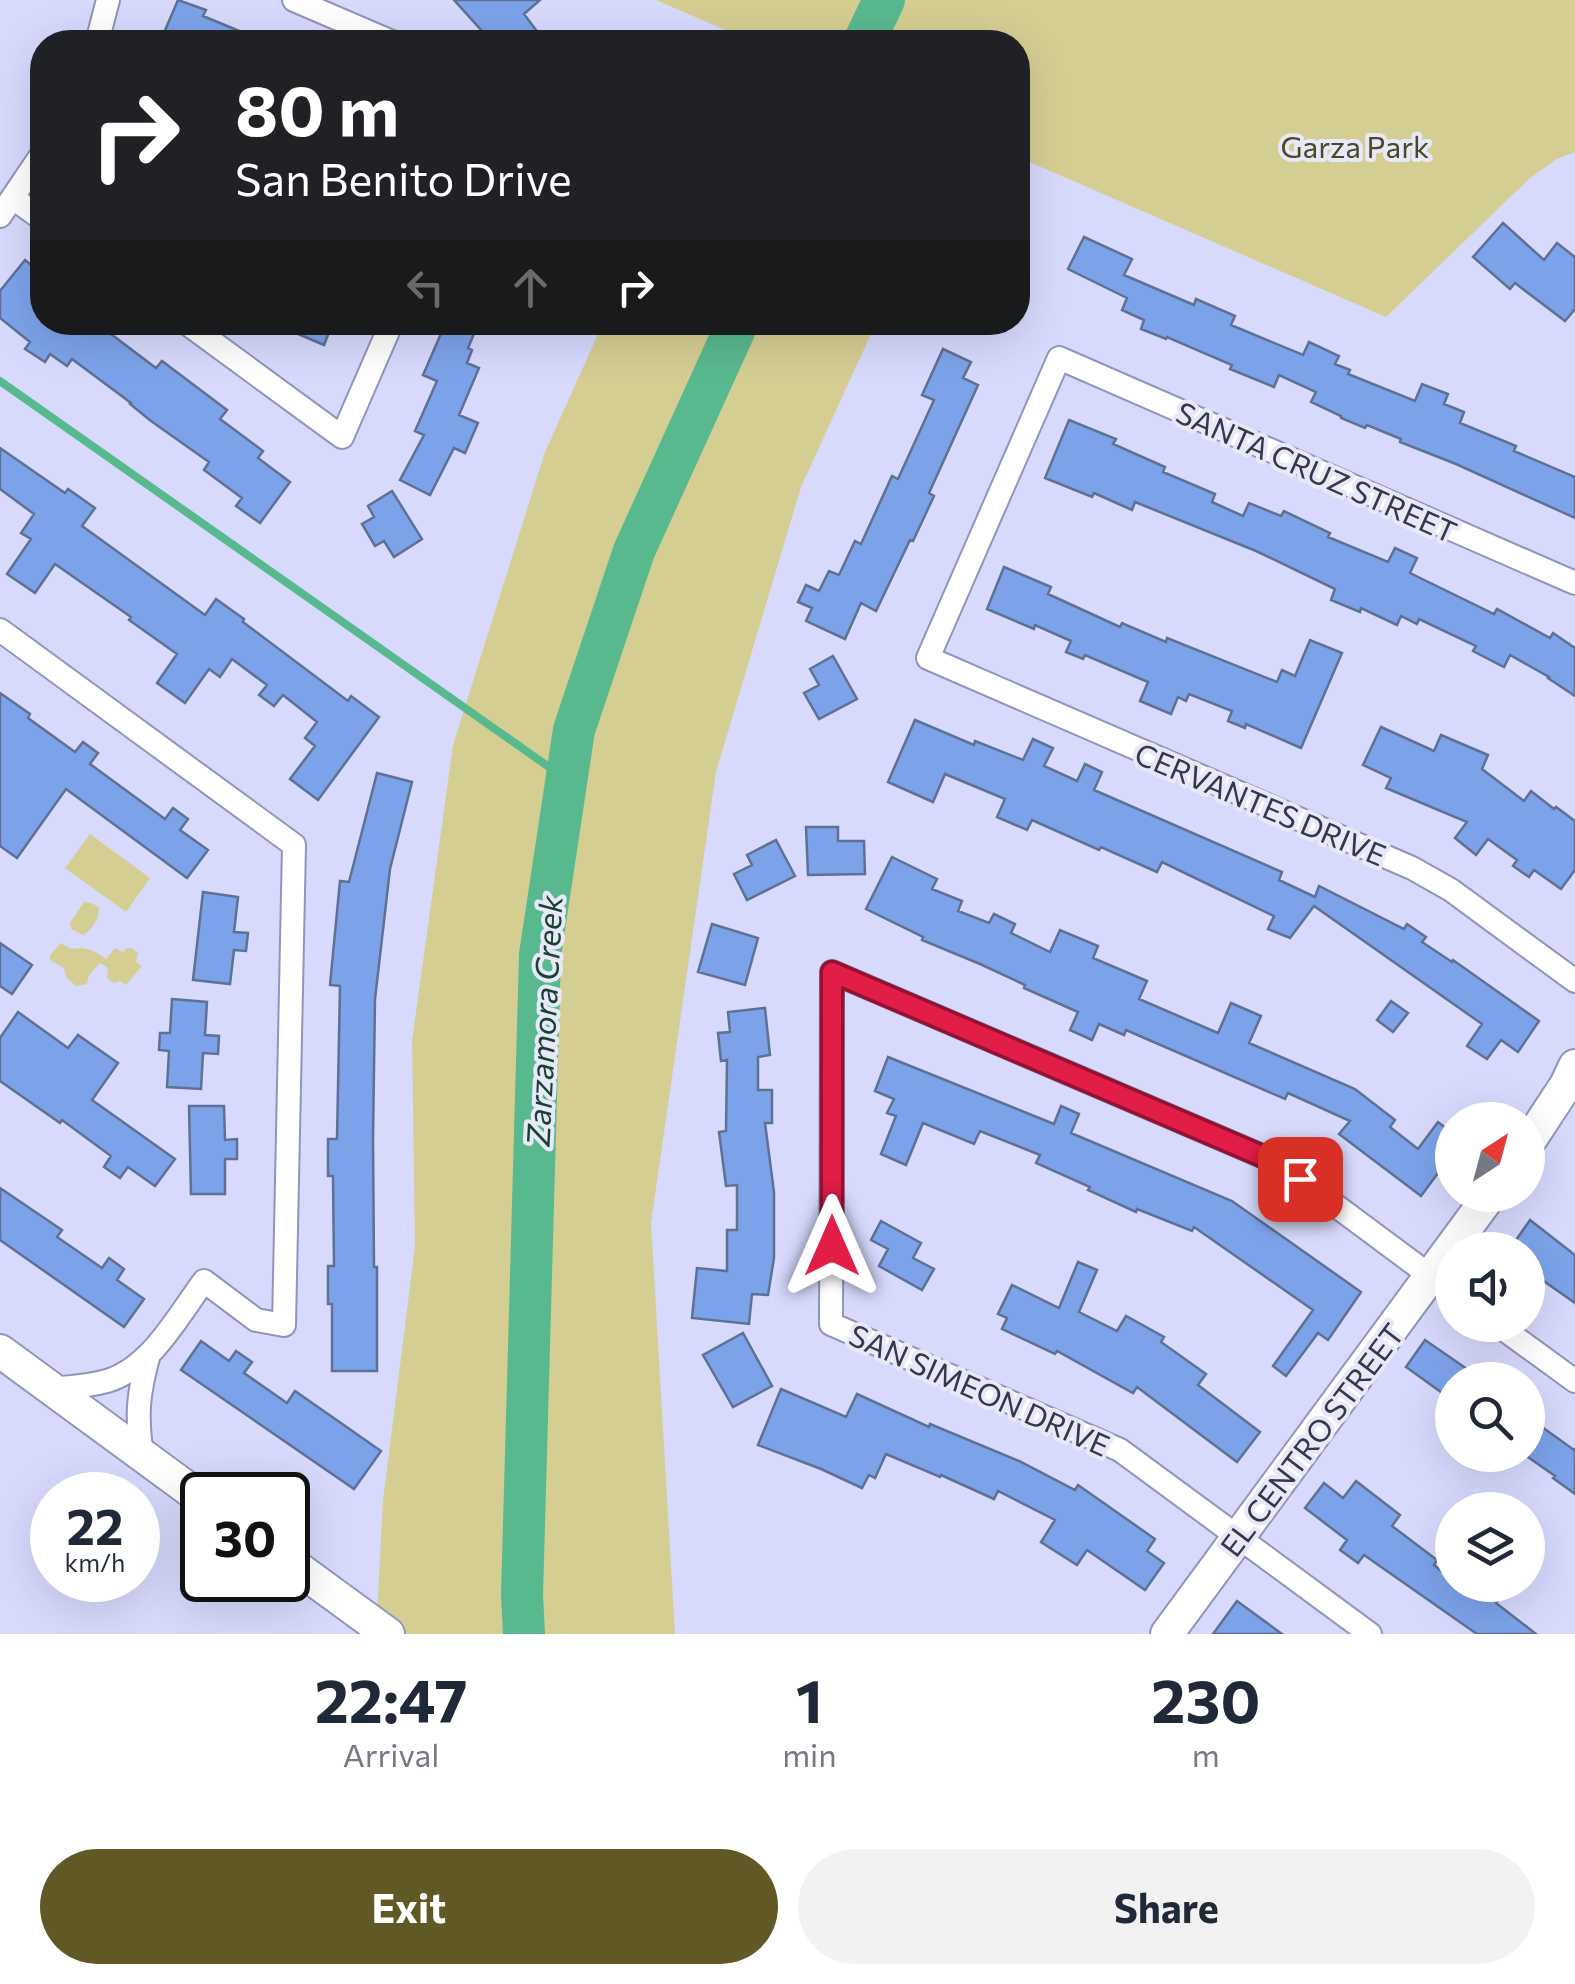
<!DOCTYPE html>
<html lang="en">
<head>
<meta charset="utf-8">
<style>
	:root { --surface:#fff; --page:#f2f2f3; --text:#1f2937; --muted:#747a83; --accent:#605925 }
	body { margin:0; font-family:Commissioner,sans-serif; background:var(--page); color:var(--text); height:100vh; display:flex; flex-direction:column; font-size:38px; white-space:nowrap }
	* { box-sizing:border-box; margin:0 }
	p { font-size:32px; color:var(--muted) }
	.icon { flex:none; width:55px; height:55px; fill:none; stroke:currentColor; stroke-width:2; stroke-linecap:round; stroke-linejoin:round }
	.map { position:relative; height:1634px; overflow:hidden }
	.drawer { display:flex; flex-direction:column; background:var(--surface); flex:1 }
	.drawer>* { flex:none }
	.guide { position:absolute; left:30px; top:30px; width:1000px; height:305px; border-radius:40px; box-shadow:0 10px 40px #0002; background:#202124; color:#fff; overflow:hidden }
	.needle { width:65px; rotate:36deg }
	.tools { position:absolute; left:1435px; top:1102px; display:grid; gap:20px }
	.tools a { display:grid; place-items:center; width:110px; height:110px; border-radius:50%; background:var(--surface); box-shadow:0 10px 40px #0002; font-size:50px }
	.speed { position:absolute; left:30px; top:1472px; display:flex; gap:20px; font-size:50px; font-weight:700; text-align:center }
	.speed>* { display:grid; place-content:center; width:130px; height:130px; border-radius:50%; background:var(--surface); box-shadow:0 10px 40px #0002; line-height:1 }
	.speed small { font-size:25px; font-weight:400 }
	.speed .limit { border:5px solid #111; border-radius:15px; background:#fff; color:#111 }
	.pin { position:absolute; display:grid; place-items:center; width:85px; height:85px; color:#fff; margin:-42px; border-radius:20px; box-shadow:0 5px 15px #0006 }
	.me { position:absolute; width:110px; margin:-55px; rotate:0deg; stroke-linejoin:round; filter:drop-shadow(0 0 8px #0008) }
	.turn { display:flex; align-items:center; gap:35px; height:210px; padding:0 40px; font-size:45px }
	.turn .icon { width:130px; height:130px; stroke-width:2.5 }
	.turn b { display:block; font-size:70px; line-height:85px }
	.lanes { display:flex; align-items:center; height:95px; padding:0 40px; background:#0003; justify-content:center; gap:50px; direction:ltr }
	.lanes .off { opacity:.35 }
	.eta { display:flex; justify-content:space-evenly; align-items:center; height:170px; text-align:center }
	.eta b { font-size:60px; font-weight:700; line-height:70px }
	.cta { display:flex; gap:20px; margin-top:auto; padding:20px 40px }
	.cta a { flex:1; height:115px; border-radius:60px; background:var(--accent); color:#fff; font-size:40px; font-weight:700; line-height:115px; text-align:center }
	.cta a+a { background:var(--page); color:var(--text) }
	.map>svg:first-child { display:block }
</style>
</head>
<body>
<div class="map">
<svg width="1575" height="1634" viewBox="0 0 1575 1634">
	<rect width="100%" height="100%" fill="#d7dafd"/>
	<!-- green -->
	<path fill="#d5ce93" d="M 656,0 L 1575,0 L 1575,152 L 1557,159 L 1530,178 L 1386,317 L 1018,157 L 1018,42 L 729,42 L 732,33 Z
		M 603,323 L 876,323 L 801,487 L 716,772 L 651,1223 L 675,1634 L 376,1634 L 383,1500 L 415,1247 L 412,1041 L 453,745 L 545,452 Z
		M 90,834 L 150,878 L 126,912 L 65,868 Z
		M 84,902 L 91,903 L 99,907 C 100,918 92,930 83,935 L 71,929 L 70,923 Z
		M 61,943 L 71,949 C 85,946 95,951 106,959 L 115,948 L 123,952 L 127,948 L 132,948 L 138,953 L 136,962 L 142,966 L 126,985 L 120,981 L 114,983 L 107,978 L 108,968 L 100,963 L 89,975 L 87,984 L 76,986 L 66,977 L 64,968 L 50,960 L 50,955 Z"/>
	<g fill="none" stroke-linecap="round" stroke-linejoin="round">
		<!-- stream -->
		<path stroke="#59b98e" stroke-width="8" d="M 0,381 L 566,779"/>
		<!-- river -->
		<path stroke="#59b98e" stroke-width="42" d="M 864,42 L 884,0
			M 524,1634 L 522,1595 L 540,955 L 574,730 L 634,551 L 738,322"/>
	</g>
	<!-- building -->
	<path fill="#7ca3ea" stroke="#5e7194" stroke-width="2.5" d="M 178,0 L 206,10 L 203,16 L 266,42 L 160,42 Z
		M 454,0 L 540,0 L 524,14 L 545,42 L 492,42 Z
		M 1503,223 L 1544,260 L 1557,243 L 1575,257 L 1575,309 L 1565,321 L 1515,283 L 1510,289 L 1473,257 Z
		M 1084,237 L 1132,259 L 1124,275 L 1194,305 L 1196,299 L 1235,316 L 1231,325 L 1303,355 L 1309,342 L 1339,356 L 1335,364 L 1350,370 L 1348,374 L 1415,401 L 1422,384 L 1448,394 L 1444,404 L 1464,412 L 1460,423 L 1516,446 L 1514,451 L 1575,477 L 1575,518 L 1456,464 L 1400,442 L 1401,439 L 1367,425 L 1365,428 L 1341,418 L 1341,416 L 1311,402 L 1316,392 L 1279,375 L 1274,387 L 1230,369 L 1232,365 L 1167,337 L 1166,339 L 1141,329 L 1144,320 L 1122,310 L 1127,298 L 1068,269 Z
		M 25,260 L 42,274 L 42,322 L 95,322 L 156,368 L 162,361 L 227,410 L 220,419 L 263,451 L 258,458 L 290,482 L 260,523 L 236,506 L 242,498 L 204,470 L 209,462 L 151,421 L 130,404 L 131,403 L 72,359 L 67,366 L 50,354 L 45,362 L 25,349 L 30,342 L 0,318 L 0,291 Z
		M 270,322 L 333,322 L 324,345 Z
		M 446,322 L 479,322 L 468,348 L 472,350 L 467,363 L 479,368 L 459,415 L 478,423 L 465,453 L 454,448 L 430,495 L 400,480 L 424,435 L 415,431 L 437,381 L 423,375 Z
		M 943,349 L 971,362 L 963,378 L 978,385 L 929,493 L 934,496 L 913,541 L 910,540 L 876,611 L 861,603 L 845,639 L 806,621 L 812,608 L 798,602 L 806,585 L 819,591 L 829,571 L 839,575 L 855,541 L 861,544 L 892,476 L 898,479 L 934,400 L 922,395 Z
		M 1069,420 L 1116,439 L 1113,444 L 1165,467 L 1163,472 L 1215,494 L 1212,502 L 1243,516 L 1249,503 L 1281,516 L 1284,511 L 1330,533 L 1328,537 L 1388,562 L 1395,548 L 1417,558 L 1410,573 L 1494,614 L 1497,609 L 1550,638 L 1553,633 L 1575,648 L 1575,696 L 1548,678 L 1549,677 L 1510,655 L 1504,667 L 1473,651 L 1476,646 L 1419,619 L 1417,624 L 1401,616 L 1397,625 L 1361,608 L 1360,612 L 1331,600 L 1335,589 L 1256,551 L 1135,502 L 1132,510 L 1094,493 L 1092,497 L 1045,478 Z
		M 0,448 L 65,493 L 68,489 L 95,508 L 82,526 L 205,615 L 216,599 L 244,619 L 243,622 L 348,701 L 351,696 L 379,717 L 318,800 L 290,779 L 315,746 L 305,738 L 317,722 L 283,695 L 274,706 L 259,695 L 267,685 L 232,659 L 220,677 L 209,669 L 185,703 L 157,683 L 177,654 L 129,620 L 131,617 L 55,564 L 35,593 L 7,574 L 31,539 L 21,533 L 34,514 L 0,489 Z
		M 392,491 L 422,539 L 394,557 L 384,541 L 375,546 L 362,524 L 374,517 L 368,506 Z
		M 1004,567 L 1051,587 L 1048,594 L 1120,627 L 1122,623 L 1166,642 L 1167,638 L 1277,682 L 1282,670 L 1295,676 L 1310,640 L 1342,653 L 1301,748 L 1246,724 L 1245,728 L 1228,721 L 1232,711 L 1189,694 L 1186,701 L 1178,697 L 1171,714 L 1140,701 L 1148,682 L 1085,655 L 1083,659 L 1066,652 L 1071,641 L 1035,625 L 1034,629 L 987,609 Z
		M 833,656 L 857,699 L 819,719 L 804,693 L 819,685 L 810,669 Z
		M 0,693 L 30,714 L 28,718 L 75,752 L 83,742 L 98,753 L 90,764 L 165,819 L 173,808 L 188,819 L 180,830 L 208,850 L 187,878 L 66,789 L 17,858 L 0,846 Z
		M 915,720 L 974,745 L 975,741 L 1023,760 L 1033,739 L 1053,748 L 1044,766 L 1077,781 L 1085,764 L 1102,772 L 1094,790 L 1282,872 L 1279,880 L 1315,897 L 1319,886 L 1404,929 L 1407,924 L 1426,937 L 1422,942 L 1452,962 L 1453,960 L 1539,1021 L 1518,1052 L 1501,1040 L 1487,1059 L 1467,1046 L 1482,1024 L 1314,906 L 1290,938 L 1268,929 L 1274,916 L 1162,862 L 1157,872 L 1101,847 L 1099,850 L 1032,820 L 1027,830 L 997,817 L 1005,799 L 945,774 L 933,802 L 888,782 Z
		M 1381,727 L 1434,751 L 1441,735 L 1488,755 L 1482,769 L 1524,801 L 1531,791 L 1554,809 L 1556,807 L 1575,821 L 1575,870 L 1561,889 L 1534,870 L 1529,877 L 1513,866 L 1517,860 L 1488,839 L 1476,855 L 1455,838 L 1467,822 L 1386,788 L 1391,778 L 1363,765 Z
		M 377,773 L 412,782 L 390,869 L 375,999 L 373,1139 L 374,1267 L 377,1267 L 377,1371 L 332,1371 L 332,1304 L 328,1304 L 328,1266 L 334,1266 L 333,1176 L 328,1176 L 328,1139 L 337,1139 L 340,986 L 330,985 L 340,881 L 349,882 Z
		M 806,827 L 838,827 L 838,841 L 864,841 L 865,874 L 808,875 Z
		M 776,840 L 795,876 L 747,900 L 734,874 L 752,865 L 747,855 Z
		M 892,857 L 937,879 L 932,889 L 962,901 L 958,911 L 989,923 L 994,914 L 1015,924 L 1011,933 L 1050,952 L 1060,930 L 1098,946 L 1093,958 L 1147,981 L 1139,999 L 1218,1033 L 1231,1003 L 1261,1016 L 1249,1043 L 1355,1089 L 1395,1120 L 1390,1127 L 1418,1149 L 1438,1122 L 1452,1133 L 1452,1154 L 1421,1196 L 1339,1134 L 1350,1121 L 1288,1093 L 1285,1099 L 1126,1030 L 1124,1035 L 1099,1024 L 1092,1040 L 1070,1030 L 1078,1012 L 1024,988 L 1025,985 L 980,964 L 922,940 L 923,937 L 866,909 Z
		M 203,892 L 238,897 L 234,932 L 248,933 L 246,951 L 234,950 L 230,984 L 193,980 Z
		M 712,924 L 758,938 L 745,985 L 698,972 Z
		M 0,943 L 32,965 L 12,994 L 0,986 Z
		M 172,999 L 207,1002 L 205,1035 L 219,1036 L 218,1054 L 203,1053 L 201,1089 L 167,1087 L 169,1051 L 159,1050 L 160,1033 L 170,1033 Z
		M 1391,1001 L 1408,1013 L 1393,1032 L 1377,1020 Z
		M 765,1008 L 770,1055 L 758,1057 L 758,1090 L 772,1090 L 772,1123 L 765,1123 L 774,1192 L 774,1258 L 768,1295 L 752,1294 L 749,1324 L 692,1318 L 697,1268 L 727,1271 L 727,1230 L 737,1230 L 737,1185 L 726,1186 L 719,1132 L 726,1131 L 727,1060 L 721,1061 L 718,1033 L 730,1032 L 728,1012 Z
		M 18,1012 L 68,1048 L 78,1035 L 118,1063 L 92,1100 L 175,1159 L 155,1186 L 128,1167 L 120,1178 L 104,1167 L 111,1156 L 62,1120 L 60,1123 L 0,1081 L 0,1038 Z
		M 888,1057 L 1054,1124 L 1061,1106 L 1079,1114 L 1071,1133 L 1232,1201 L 1361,1292 L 1328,1340 L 1318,1333 L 1286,1376 L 1273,1366 L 1313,1310 L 1194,1227 L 1192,1231 L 1137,1209 L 1136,1212 L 1088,1190 L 1090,1187 L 1036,1163 L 1040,1155 L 980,1131 L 974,1144 L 923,1123 L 906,1165 L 881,1154 L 896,1116 L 887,1113 L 894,1099 L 875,1091 Z
		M 189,1106 L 224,1106 L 225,1140 L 237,1139 L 237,1159 L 225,1159 L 225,1194 L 191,1194 Z
		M 0,1188 L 62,1230 L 57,1237 L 102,1268 L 109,1258 L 124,1269 L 117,1280 L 144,1299 L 124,1327 L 0,1240 Z
		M 1530,1220 L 1575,1255 L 1575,1303 L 1528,1270 L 1528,1250 L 1509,1250 Z
		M 881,1221 L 921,1243 L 913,1258 L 934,1269 L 922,1290 L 879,1266 L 888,1249 L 871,1240 Z
		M 1078,1262 L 1097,1270 L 1079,1312 L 1117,1331 L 1126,1316 L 1164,1337 L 1161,1342 L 1206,1374 L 1198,1385 L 1260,1432 L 1237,1462 L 1137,1387 L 1133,1393 L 1057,1351 L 1055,1354 L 1002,1329 L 1007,1318 L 998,1314 L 1012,1285 L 1059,1308 Z
		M 743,1333 L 772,1386 L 733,1407 L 703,1355 Z
		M 1425,1340 L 1467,1369 L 1459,1380 L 1452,1380 L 1452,1400 L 1406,1367 Z
		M 201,1341 L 229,1361 L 236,1351 L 252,1362 L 244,1373 L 287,1403 L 295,1391 L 381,1451 L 354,1489 L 181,1370 Z
		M 781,1389 L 846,1417 L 857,1394 L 929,1427 L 930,1424 L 1019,1461 L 1075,1490 L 1078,1485 L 1155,1539 L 1147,1551 L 1164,1563 L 1145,1590 L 1087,1550 L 1077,1565 L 1041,1542 L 1055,1520 L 998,1491 L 994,1499 L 941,1475 L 940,1477 L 886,1454 L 875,1478 L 869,1475 L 862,1488 L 821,1469 L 758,1445 Z
		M 1528,1417 L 1574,1450 L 1575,1448 L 1575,1494 L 1553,1478 L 1555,1476 L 1528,1457 Z
		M 1356,1481 L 1400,1515 L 1392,1526 L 1437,1560 L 1434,1565 L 1452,1580 L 1452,1585 L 1483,1585 L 1500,1597 L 1496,1603 L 1536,1634 L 1477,1634 L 1364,1555 L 1358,1563 L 1340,1550 L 1347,1540 L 1305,1508 L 1324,1483 L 1343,1498 Z
		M 1237,1601 L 1282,1634 L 1213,1634 Z"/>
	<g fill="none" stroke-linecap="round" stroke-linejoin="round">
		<defs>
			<path id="street" d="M 294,0 L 392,42
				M 97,42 L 108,0
				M 13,198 L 42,219
				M 0,216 L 42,154
				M 185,322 L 342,437 L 392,322
				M 1575,583 L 1059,358 L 928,658 L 1412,868 L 1451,890 L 1575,981
				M 0,630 L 294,845 L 284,1325 L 256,1320 L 204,1281 C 178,1316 151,1368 107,1381 C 89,1386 70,1387 52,1389
				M 1498,1325 L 1575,1381
				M 142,1455 C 136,1416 138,1393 149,1354
				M 1370,1634 L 1120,1450 L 831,1324 L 832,972 L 1262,1156 L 1300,1179 L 1452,1292"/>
			<path id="secondary" d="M 1528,1143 L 1566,1085 L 1575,1066
				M 0,1351 L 202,1499
				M 288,1561 L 388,1634
				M 1167,1634 L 1490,1195"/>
		</defs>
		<!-- street casing -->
		<use href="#street" stroke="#9194bc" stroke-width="26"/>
		<!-- secondary casing -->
		<use href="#secondary" stroke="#9194bc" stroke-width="36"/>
		<!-- street -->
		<use href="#street" stroke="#fff" stroke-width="22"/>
		<!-- secondary -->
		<use href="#secondary" stroke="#fff" stroke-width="32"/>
	</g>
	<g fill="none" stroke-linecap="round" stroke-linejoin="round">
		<defs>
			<path id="route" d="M 832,1246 L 832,972 L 1262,1156 L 1300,1179"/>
		</defs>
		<!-- route casing -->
		<use href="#route" stroke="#92132f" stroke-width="25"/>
		<!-- route -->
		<use href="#route" stroke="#e11d48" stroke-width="18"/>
	</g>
	<g text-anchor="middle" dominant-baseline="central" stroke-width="8" stroke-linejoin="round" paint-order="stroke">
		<!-- park labels -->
		<g font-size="30" fill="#4d4822" stroke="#e7e9fb">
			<text x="1355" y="145">Garza Park</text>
		</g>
		<!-- street labels -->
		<g font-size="30" fill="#363748" stroke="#e7e9fb">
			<text transform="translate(1317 471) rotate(24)">SANTA CRUZ STREET</text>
			<text transform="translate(1261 803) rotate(23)">CERVANTES DRIVE</text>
			<text transform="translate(980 1389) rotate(24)">SAN SIMEON DRIVE</text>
			<text transform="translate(1311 1439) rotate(-53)">EL CENTRO STREET</text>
		</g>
		<!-- water labels -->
		<g font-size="32" font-style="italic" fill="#194230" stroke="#e7e9fb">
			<text transform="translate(543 1021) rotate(-87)">Zarzamora Creek</text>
		</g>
	</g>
</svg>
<div class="tools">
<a><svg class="needle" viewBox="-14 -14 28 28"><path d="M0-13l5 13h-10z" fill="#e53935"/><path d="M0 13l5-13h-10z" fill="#747a83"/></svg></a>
<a><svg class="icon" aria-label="sound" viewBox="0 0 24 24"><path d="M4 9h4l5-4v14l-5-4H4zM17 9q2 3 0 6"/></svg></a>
<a><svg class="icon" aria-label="search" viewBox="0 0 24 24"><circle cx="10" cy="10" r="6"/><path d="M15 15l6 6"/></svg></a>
<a><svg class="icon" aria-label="layers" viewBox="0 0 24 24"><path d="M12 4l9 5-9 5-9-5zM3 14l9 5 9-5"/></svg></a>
</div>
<div class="speed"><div>22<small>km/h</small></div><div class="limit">30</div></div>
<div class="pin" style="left:1300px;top:1179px;background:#d93025"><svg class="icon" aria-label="arrive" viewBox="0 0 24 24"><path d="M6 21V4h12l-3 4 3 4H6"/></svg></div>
<svg class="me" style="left:832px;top:1246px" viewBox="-20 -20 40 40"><path d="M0-17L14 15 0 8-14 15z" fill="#e11d48" stroke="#fff" stroke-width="4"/></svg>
<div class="guide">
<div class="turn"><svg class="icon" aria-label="right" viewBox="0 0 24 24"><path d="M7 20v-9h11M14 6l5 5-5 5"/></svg><div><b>80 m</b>San Benito Drive</div></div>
<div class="lanes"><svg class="icon off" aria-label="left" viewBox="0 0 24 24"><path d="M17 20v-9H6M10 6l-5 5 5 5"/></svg><svg class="icon off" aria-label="ahead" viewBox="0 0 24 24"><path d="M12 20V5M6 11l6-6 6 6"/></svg><svg class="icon" aria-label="right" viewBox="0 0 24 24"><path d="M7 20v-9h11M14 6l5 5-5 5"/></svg></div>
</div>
</div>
<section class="drawer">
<div class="eta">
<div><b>22:47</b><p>Arrival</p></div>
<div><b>1</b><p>min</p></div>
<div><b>230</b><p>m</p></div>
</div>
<div class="cta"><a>Exit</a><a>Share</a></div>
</section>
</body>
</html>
